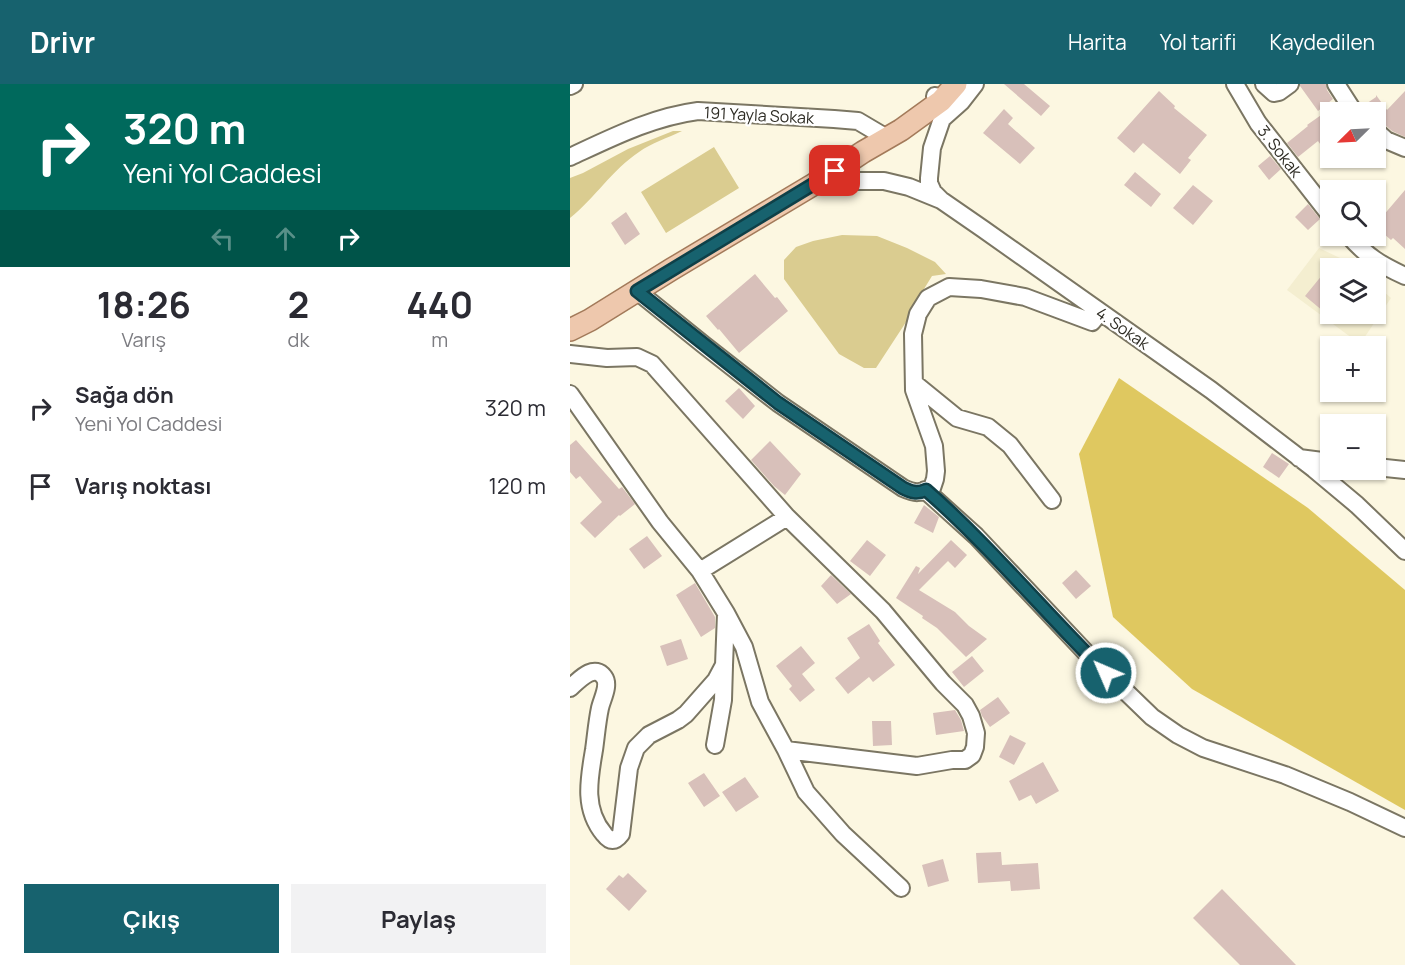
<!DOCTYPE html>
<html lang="tr">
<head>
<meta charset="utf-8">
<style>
	:root { --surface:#fff; --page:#f2f2f3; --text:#2b2b33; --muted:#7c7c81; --accent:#17626e }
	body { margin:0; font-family:Manrope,sans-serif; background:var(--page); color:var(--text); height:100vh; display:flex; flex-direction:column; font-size:22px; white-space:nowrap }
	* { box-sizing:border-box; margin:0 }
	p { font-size:20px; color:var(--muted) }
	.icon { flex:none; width:33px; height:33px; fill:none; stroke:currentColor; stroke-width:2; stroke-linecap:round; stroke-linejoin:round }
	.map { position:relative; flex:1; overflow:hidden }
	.panel { display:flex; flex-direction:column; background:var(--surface); width:570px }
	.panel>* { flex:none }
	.guide { background:#00695c; color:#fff; overflow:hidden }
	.needle { width:39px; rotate:246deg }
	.tools { position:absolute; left:750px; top:18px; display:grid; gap:12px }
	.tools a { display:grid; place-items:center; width:66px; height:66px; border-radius:0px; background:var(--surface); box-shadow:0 2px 4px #0004; font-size:30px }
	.pin { position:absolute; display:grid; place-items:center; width:51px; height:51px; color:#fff; margin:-26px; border-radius:12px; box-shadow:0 3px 9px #0006 }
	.me { position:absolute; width:66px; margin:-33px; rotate:315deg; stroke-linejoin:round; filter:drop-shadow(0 0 4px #0008) }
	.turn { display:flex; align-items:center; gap:21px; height:126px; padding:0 24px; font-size:27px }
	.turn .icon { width:78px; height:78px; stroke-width:2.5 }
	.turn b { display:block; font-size:42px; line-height:51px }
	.lanes { display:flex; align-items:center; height:57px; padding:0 24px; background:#0003; justify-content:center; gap:30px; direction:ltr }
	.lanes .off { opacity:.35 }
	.eta { display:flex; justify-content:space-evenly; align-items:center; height:102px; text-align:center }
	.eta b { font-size:36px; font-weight:700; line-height:42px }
	.primary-button { display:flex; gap:12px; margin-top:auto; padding:12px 24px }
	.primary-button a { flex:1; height:69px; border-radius:0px; background:var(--accent); color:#fff; font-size:24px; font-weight:700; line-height:69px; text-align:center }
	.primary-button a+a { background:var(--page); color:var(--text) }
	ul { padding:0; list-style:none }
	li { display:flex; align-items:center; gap:18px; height:78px; padding:0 24px }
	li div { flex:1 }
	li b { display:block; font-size:22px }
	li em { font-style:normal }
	header { display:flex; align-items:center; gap:36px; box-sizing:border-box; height:84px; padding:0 30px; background:var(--accent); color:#fff }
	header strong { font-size:28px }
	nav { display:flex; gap:33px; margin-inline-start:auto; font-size:21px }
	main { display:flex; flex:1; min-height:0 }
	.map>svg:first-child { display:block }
</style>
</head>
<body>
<header>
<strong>Drivr</strong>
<nav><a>Harita</a><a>Yol tarifi</a><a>Kaydedilen</a></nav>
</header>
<main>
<section class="panel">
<div class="guide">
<div class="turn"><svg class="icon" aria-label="right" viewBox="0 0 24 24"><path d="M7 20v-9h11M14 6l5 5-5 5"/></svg><div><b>320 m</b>Yeni Yol Caddesi</div></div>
<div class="lanes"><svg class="icon off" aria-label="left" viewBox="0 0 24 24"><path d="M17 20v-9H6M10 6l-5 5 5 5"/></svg><svg class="icon off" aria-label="ahead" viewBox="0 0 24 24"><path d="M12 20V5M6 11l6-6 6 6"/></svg><svg class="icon" aria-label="right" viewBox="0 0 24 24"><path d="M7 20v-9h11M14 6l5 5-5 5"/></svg></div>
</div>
<div class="eta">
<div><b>18:26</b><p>Varış</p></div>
<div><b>2</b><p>dk</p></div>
<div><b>440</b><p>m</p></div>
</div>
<ul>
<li><svg class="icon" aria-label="right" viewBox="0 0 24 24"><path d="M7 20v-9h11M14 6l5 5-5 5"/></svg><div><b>Sağa dön</b><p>Yeni Yol Caddesi</p></div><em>320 m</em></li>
<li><svg class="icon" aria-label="arrive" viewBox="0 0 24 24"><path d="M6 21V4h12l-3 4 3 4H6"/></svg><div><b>Varış noktası</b></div><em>120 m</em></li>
</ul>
<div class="primary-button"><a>Çıkış</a><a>Paylaş</a></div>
</section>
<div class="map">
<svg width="835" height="881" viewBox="0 0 835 881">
	<rect width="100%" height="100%" fill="#fcf7e1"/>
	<!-- built -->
	<path fill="#f4eed0" d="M 749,164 L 770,174 L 785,184 L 760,184 L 760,230 L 806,230 L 806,201 L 821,214 L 790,260 L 717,206 Z"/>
	<!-- green -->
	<path fill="#dacc90" d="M 103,47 L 112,47 C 98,54 81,59 69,68 C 42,86 25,114 0,134 L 0,94 L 13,89 L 58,65 Z
		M 144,63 L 169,104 L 96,149 L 71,108 Z
		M 272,151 L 307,152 L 337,164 L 365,178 L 376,190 L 362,192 L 346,218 L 338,235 L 306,284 L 294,284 L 269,270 L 214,195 L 214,176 L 226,163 L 243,157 Z"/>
	<!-- forest -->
	<path fill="#dfc860" d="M 549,294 L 738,424 L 835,506 L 835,726 L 622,605 L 543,533 L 509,370 Z"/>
	<!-- building -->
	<path fill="#d8c0ba" d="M 434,0 L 454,0 L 480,22 L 471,32 Z
		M 730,0 L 756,0 L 757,6 L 763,15 L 748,27 L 730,2 Z
		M 589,7 L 605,22 L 604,24 L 637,51 L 618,74 L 621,76 L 610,90 L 573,59 L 564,69 L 547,54 Z
		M 835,7 L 835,53 L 822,47 L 813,39 L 806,37 L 806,28 L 794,28 L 793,22 L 806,13 L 806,11 L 817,26 Z
		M 434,25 L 443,34 L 438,40 L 465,64 L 450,80 L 413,49 Z
		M 754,29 L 760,38 L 760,74 L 748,57 L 728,73 L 717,59 L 738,42 L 737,41 Z
		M 700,72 L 711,85 L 699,96 L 688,82 Z
		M 565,88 L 591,110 L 581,123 L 554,101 Z
		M 623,101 L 643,117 L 623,141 L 603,124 Z
		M 835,106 L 835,165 L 823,154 L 821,156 L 806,143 L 806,140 Z
		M 738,120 L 750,135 L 738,146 L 725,133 Z
		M 56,128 L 70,150 L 55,161 L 41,139 Z
		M 185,190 L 205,214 L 207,213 L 218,227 L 169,269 L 149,245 L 148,246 L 136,232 Z
		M 753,190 L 760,196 L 760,233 L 735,212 Z
		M 169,304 L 185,322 L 173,335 L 155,317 Z
		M 6,356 L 49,405 L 52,403 L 65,420 L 50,432 L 49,431 L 25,454 L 10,439 L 32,418 L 10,392 L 6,395 L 0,388 L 0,361 Z
		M 200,357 L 231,390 L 215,411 L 204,402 L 181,376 Z
		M 702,369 L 719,380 L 709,394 L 693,383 Z
		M 354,421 L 369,433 L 363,449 L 344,439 Z
		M 77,452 L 92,472 L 74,485 L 59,465 Z
		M 297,456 L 316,471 L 300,492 L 280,477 Z
		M 381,456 L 397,471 L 385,484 L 378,477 L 349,506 L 385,528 L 399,542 L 417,555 L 396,573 L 367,544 L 352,534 L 353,532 L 326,514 L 346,482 L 350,484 L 348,490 Z
		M 506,486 L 521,502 L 506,515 L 492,499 Z
		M 261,491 L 281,510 L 267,520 L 251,502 Z
		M 125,499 L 145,533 L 145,544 L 131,553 L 106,511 Z
		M 299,540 L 310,557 L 308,559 L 325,581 L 303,598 L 299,593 L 278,610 L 265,594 L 290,574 L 277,554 Z
		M 111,555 L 118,575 L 97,582 L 90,562 Z
		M 231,562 L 245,579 L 232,590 L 245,606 L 230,618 L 219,605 L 222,602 L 206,582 Z
		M 402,572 L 414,587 L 394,603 L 382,588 Z
		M 428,613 L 440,629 L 420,643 L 412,632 L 410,626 Z
		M 385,626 L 391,636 L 394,647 L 366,651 L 363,629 Z
		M 302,637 L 321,637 L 322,661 L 303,662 Z
		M 440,651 L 456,659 L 444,681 L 429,673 Z
		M 473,678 L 489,707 L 466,720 L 461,711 L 449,717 L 439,697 Z
		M 134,689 L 150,712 L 134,723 L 118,699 Z
		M 175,693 L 189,713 L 166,728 L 152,708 Z
		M 431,768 L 432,781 L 468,779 L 470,805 L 441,807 L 440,797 L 408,799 L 406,769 Z
		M 373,775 L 379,797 L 358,803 L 352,781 Z
		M 58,789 L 77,807 L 59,827 L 36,805 L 49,791 L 53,794 Z
		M 652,805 L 726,881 L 670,881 L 623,834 Z"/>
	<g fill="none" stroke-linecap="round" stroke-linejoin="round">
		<defs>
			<path id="minor" d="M 665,0 L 688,39 L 760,131
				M 694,0 L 704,9 L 709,8 L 720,0
				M 766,0 L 784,28
				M 0,2 L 4,0
				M 365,12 L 371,17 L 375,26 L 362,64 L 359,94 L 359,99 L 363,108 L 371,116
				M 373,34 L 391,18 L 405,0
				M 806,47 L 816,56 L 835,64
				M 0,73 C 41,54 82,33 128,27 L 264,35 L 288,37 L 310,50
				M 247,95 L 271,97 L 314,97 L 339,103 L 371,116 L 413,145 L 641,306 L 744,385 L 787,421 L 835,467
				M 779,152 C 798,173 809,180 835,192
				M 67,207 L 134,261 L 208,319 L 333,404 C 346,410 349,409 362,404 L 365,395 L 366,387 L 364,362 L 344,306 L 343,250 L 348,230 L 358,214 L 379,203 L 411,205 L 455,213 L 522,238 L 530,228
				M 0,270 L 37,274 L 67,273 L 82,280 L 217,433 L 313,527 L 373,599 L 395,621 L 401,632 L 406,649 L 405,663 L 402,671 L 395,676 L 382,676 L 347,682 L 216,666
				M 344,299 L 387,334 L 418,343 L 440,361 L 482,416
				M 0,310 L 90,438 L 130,487 L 156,529 L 174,563 L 190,618 L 216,666 L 236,708 L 273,750 L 331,804
				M 729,374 L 760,378
				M 806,383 L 835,386
				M 355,406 L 406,452 L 521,574 L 582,633 L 608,651 L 633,664 L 715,691 L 780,718 L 835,744
				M 130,487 L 217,433
				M 0,604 C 9,596 24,579 34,593 C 40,601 32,615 30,624 C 27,638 26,652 24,666 C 19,695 13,725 34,750 C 40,758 45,758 51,750 L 59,684 L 66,664 L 79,651 L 108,636 L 116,630 L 146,596 L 154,581 L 156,530
				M 145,661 L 153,616 L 154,582"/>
			<path id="major" d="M 0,246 L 20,236 L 102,185 L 251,96 L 293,68 L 331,46 L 371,17 L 386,0"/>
		</defs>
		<!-- minor casing -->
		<use href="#minor" stroke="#7b7663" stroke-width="20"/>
		<!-- major casing -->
		<use href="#major" stroke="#a37a5a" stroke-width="24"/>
		<!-- minor -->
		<use href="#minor" stroke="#fff" stroke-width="16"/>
		<!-- major -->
		<use href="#major" stroke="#eec8ad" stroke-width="21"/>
	</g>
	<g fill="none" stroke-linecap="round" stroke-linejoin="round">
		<defs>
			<path id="route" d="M 265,87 L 67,207 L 208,319 L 333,404 C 341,408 347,410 356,406 C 420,462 475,529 536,589"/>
		</defs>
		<!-- route casing -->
		<use href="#route" stroke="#0f4048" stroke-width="15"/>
		<!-- route -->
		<use href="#route" stroke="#17626e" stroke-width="10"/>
	</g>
	<g text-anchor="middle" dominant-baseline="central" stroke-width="4.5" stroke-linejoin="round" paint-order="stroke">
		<!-- street labels -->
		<g font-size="16" fill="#2e2c24" stroke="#fff">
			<text transform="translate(189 31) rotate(3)">191 Yayla Sokak</text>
			<text transform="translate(710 67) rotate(52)">3. Sokak</text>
			<text transform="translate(553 244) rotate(35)">4. Sokak</text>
		</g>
	</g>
</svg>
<div class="tools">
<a><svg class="needle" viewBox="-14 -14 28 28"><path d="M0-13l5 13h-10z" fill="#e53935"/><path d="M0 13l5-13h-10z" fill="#7c7c81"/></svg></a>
<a><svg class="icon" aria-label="search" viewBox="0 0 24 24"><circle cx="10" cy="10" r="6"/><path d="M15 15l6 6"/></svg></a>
<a><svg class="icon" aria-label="layers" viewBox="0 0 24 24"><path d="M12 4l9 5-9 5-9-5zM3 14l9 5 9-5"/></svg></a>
<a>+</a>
<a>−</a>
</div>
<div class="pin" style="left:265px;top:87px;background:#d93025"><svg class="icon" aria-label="arrive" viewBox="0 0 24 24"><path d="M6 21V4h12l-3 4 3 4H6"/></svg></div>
<svg class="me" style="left:536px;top:589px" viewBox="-20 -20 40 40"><circle r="17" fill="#17626e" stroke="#fff" stroke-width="3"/><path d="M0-11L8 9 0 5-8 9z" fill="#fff"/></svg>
</div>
</main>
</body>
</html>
